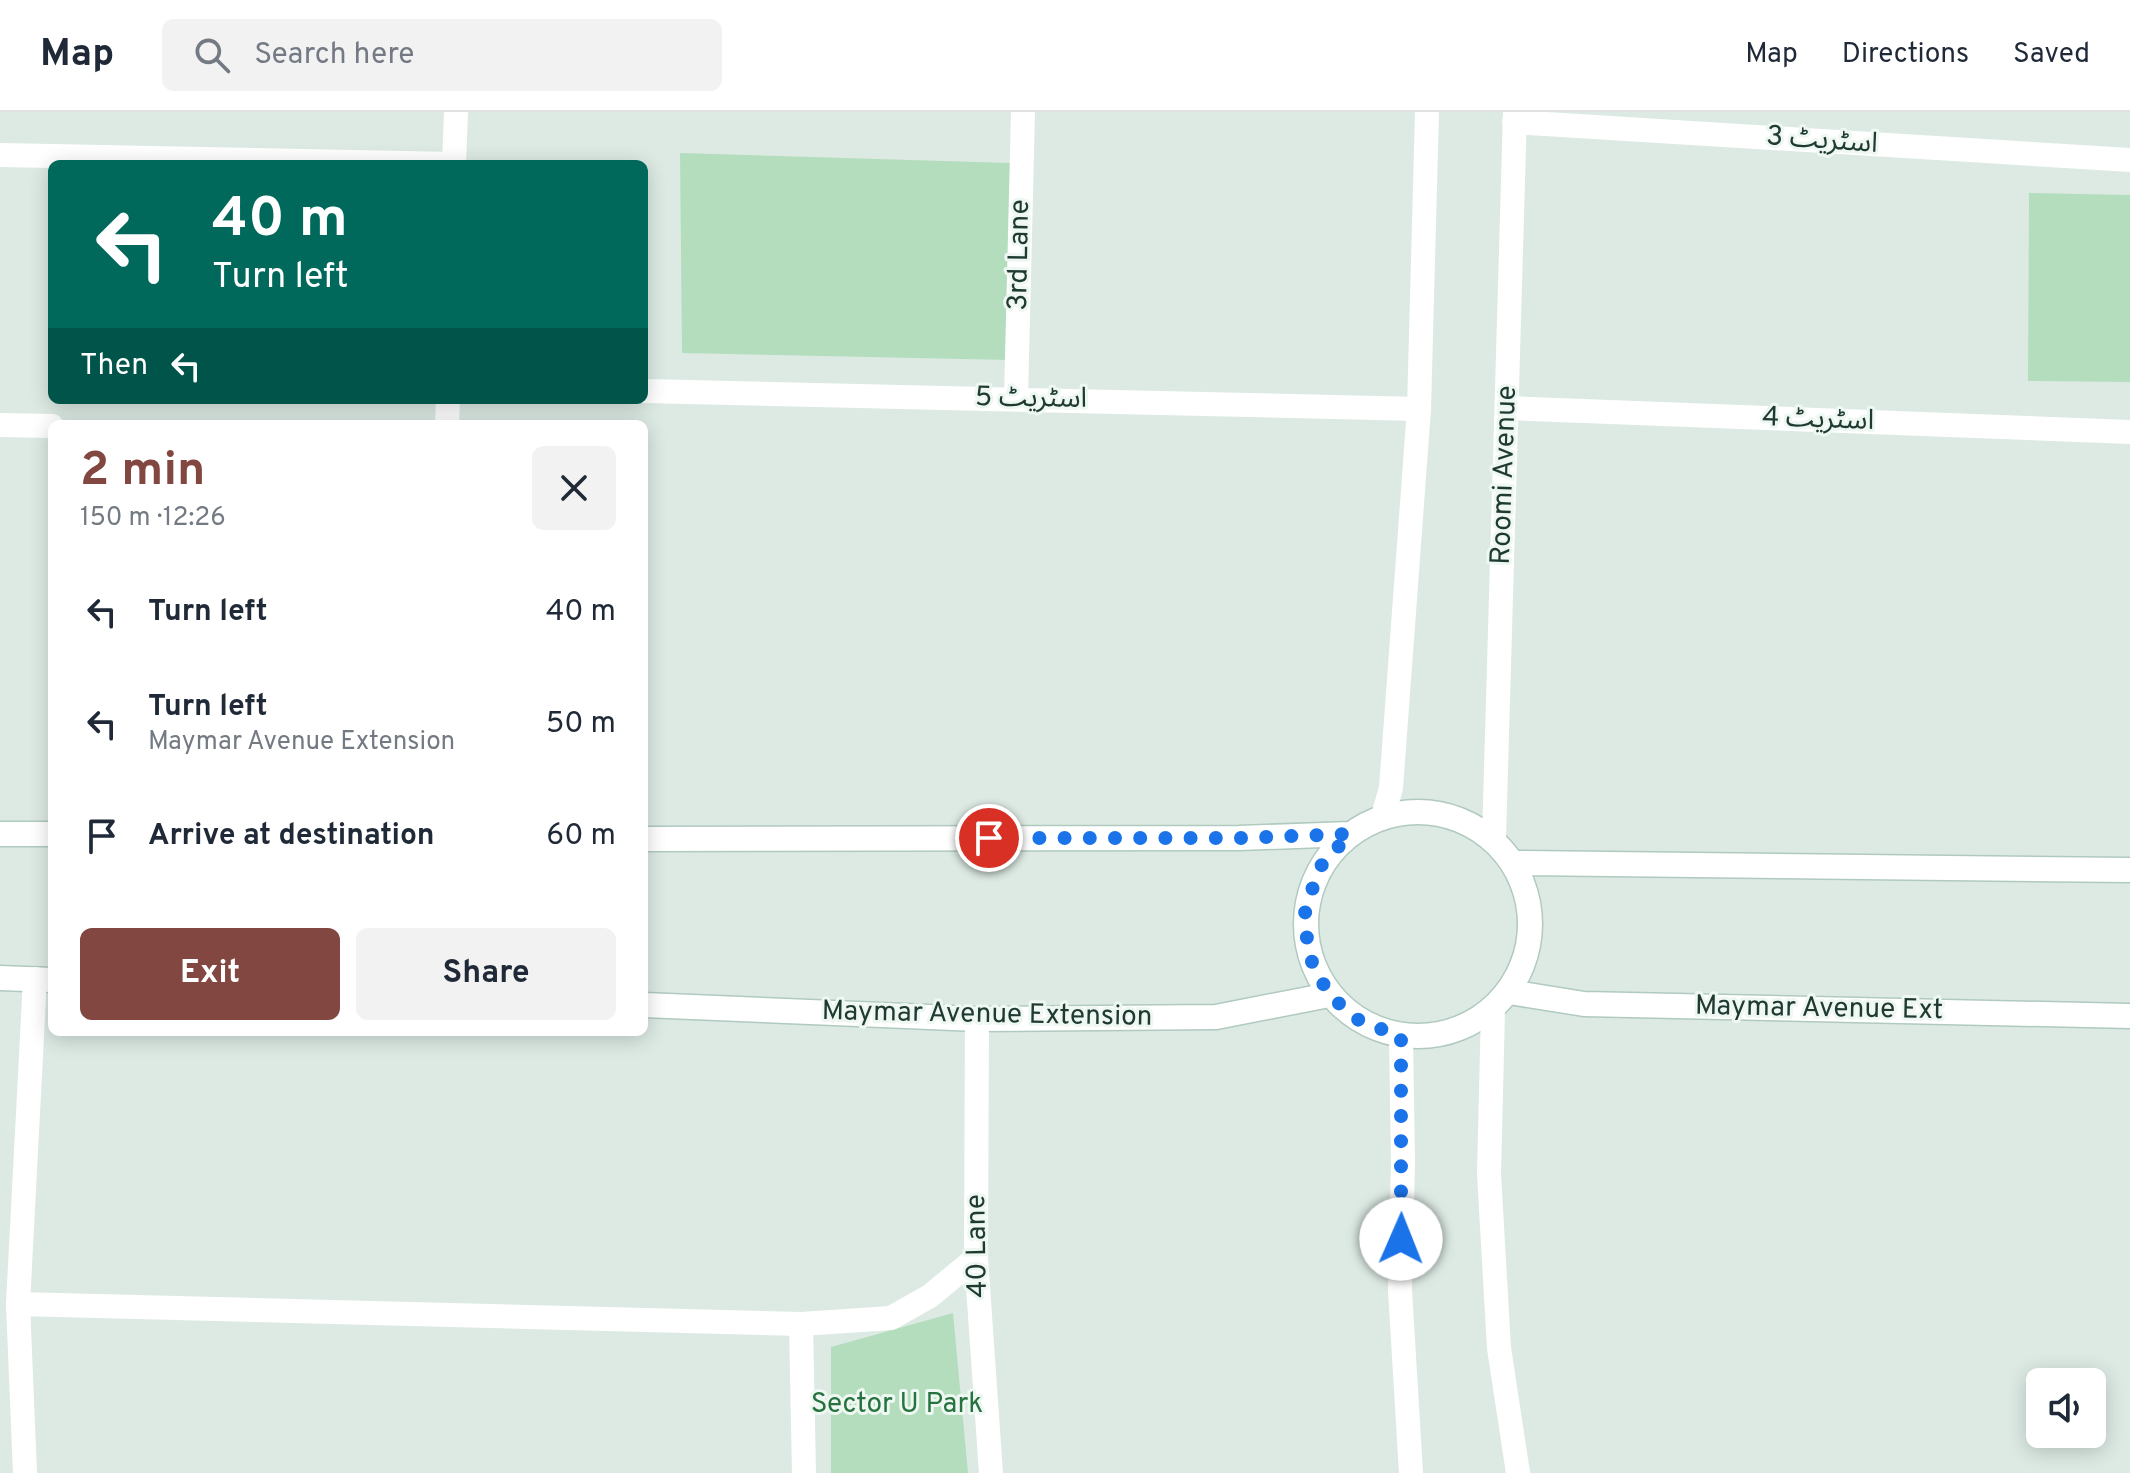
<!DOCTYPE html>
<html lang="en">
<head>
<meta charset="utf-8">
<style>
	:root { --surface:#fff; --page:#f2f2f3; --text:#1f2937; --muted:#747a83; --line:#e0e1e3; --accent:#814740 }
	body { margin:0; font-family:Overpass,"Noto Sans Arabic",sans-serif; background:var(--page); color:var(--text); height:100vh; display:flex; flex-direction:column; font-size:30px; white-space:nowrap }
	* { box-sizing:border-box; margin:0 }
	p { font-size:26px; color:var(--muted) }
	.icon { flex:none; width:44px; height:44px; fill:none; stroke:currentColor; stroke-width:2; stroke-linecap:round; stroke-linejoin:round }
	.map { position:relative; flex:1; overflow:hidden }
	.drawer { position:absolute; left:48px; top:308px; width:600px; height:616px; display:flex; flex-direction:column; background:var(--surface); border-radius:12px; box-shadow:0 4px 20px #0003 }
	.drawer>* { flex:none }
	.top-card { position:absolute; left:48px; top:48px; width:600px; height:244px; border-radius:12px; box-shadow:0 4px 20px #0003; background:#00695c; color:#fff; overflow:hidden }
	.controls { position:absolute; left:2026px; top:1256px; display:grid; gap:16px }
	.controls a { display:grid; place-items:center; width:80px; height:80px; border-radius:12px; background:var(--surface); box-shadow:0 4px 20px #0003; font-size:40px }
	.pin { position:absolute; display:grid; place-items:center; width:68px; height:68px; color:#fff; margin:-34px; border:4px solid #fff; border-radius:50%; box-shadow:0 2px 8px #0007 }
	.me { position:absolute; width:88px; margin:-44px; rotate:1deg; stroke-linejoin:round; filter:drop-shadow(0 0 6px #0008) }
	.turn { display:flex; align-items:center; gap:28px; height:168px; padding:0 32px; font-size:36px }
	.turn .icon { width:104px; height:104px; stroke-width:2.5 }
	.turn b { display:block; font-size:56px; line-height:68px }
	.then { display:flex; align-items:center; height:76px; padding:0 32px; background:#0003; gap:16px; font-size:30px }
	.round { display:grid; place-items:center; flex:none; width:84px; height:84px; border-radius:12px; background:var(--page) }
	.headline { display:flex; align-items:center; justify-content:space-between; height:136px; padding:0 32px }
	h1 { font-size:48px; font-weight:700; line-height:60px; color:var(--accent) }
	.button { display:flex; gap:16px; margin-top:auto; padding:16px 32px }
	.button a { flex:1; height:92px; border-radius:12px; background:var(--accent); color:#fff; font-size:32px; font-weight:700; line-height:92px; text-align:center }
	.button a+a { background:var(--page); color:var(--text) }
	ul { padding:0; list-style:none }
	li { display:flex; align-items:center; gap:24px; height:112px; padding:0 32px }
	li div { flex:1 }
	li b { display:block; font-size:30px }
	li em { font-style:normal }
	header { display:flex; align-items:center; gap:48px; box-sizing:border-box; height:112px; padding:0 40px; background:var(--surface); border-bottom:2px solid var(--line) }
	header strong { font-size:38px }
	nav { display:flex; gap:44px; margin-inline-start:auto; font-size:28px }
	.search { width:560px; height:72px; background:var(--page); display:flex; align-items:center; gap:20px; box-sizing:border-box; padding:0 28px; border-radius:12px; color:var(--muted); font-size:30px }
	.map>svg:first-child { display:block }
</style>
</head>
<body>
<header>
<strong>Map</strong>
<div class="search"><svg class="icon" aria-label="search" viewBox="0 0 24 24"><circle cx="10" cy="10" r="6"/><path d="M15 15l6 6"/></svg>Search here</div>
<nav><a>Map</a><a>Directions</a><a>Saved</a></nav>
</header>
<div class="map">
<svg width="2130" height="1361" viewBox="0 0 2130 1361">
	<rect width="100%" height="100%" fill="#ddeae4"/>
	<!-- green -->
	<path fill="#b4ddbd" d="M 680,41 L 1010,51 L 1010,248 L 682,241 Z
		M 2029,81 L 2130,83 L 2130,270 L 2028,269 Z
		M 953,1201 L 968,1361 L 831,1361 L 831,1235 Z"/>
	<g fill="none" stroke-linecap="round" stroke-linejoin="round">
		<defs>
			<path id="secondary" d="M1306 812a112 112 0 1 1 224 0a112 112 0 1 1-224 0Z
				M 0,722 L 52,722
				M 644,727 L 1239,726 L 1350,722
				M 1515,751 L 2130,758
				M 0,866 L 52,868
				M 1509,880 L 1584,892 L 2130,904
				M 644,893 L 977,907 L 1216,905 L 1329,883"/>
		</defs>
		<!-- secondary casing -->
		<use href="#secondary" stroke="#b0cabf" stroke-width="27"/>
		<!-- minor -->
		<path stroke="#fff" stroke-width="24" d="M 1514,10 L 2130,48
			M 0,43 L 454,52
			M 454,52 L 456,0
			M 644,279 L 1419,297
			M 1016,287 L 1023,0
			M 1507,296 L 2130,320
			M 447,312 L 448,288
			M 0,313 L 52,314
			M 35,867 L 18,1192 L 801,1212 L 891,1206 L 930,1184 L 976,1146
			M 977,907 L 976,1146 L 991,1361
			M 18,1192 L 25,1361
			M 801,1212 L 804,1361"/>
		<!-- tertiary -->
		<path stroke="#fff" stroke-width="24" d="M 1383,704 L 1391,676 L 1419,297 L 1427,0
			M 1494,726 L 1515,0
			M 1493,898 L 1489,1062 L 1499,1236 L 1518,1361
			M 1401,924 L 1403,1050 L 1400,1178 L 1411,1361"/>
		<!-- secondary -->
		<use href="#secondary" stroke="#fff" stroke-width="24"/>
	</g>
	<g fill="none" stroke-linecap="round" stroke-linejoin="round">
		<!-- route -->
		<path stroke="#1a73e8" stroke-width="14" stroke-dasharray="0 25.2" d="M 989,726 L 1239,726 L 1350,722 L 1320,755 L 1305,798 L 1308,842 L 1329,883 L 1361,910 L 1401,924 L 1401,1127"/>
	</g>
	<g text-anchor="middle" dominant-baseline="central" stroke-width="6" stroke-linejoin="round" paint-order="stroke">
		<!-- street labels -->
		<g font-size="28" fill="#1e3a31" stroke="#eef7f2">
			<text transform="translate(1822 29) rotate(4)">اسٹریٹ 3</text>
			<text transform="translate(1020 143) rotate(-89)">3rd Lane</text>
			<text transform="translate(1031 287) rotate(1)">اسٹریٹ 5</text>
			<text transform="translate(1818 308) rotate(2)">اسٹریٹ 4</text>
			<text transform="translate(1505 363) rotate(-88)">Roomi Avenue</text>
			<text transform="translate(1819 897) rotate(1)">Maymar Avenue Ext</text>
			<text transform="translate(987 903) rotate(1)">Maymar Avenue Extension</text>
			<text transform="translate(978 1134) rotate(-91)">40 Lane</text>
		</g>
		<!-- park labels -->
		<g font-size="28" fill="#27733f" stroke="#eef7f2">
			<text x="897" y="1293">Sector U Park</text>
		</g>
	</g>
</svg>
<div class="controls">
<a><svg class="icon" aria-label="sound" viewBox="0 0 24 24"><path d="M4 9h4l5-4v14l-5-4H4zM17 9q2 3 0 6"/></svg></a>
</div>
<div class="pin" style="left:989px;top:726px;background:#d93025"><svg class="icon" aria-label="arrive" viewBox="0 0 24 24"><path d="M6 21V4h12l-3 4 3 4H6"/></svg></div>
<svg class="me" style="left:1401px;top:1127px" viewBox="-20 -20 40 40"><circle r="19" fill="#fff"/><path d="M0-13L10 11 0 6-10 11z" fill="#1a73e8"/></svg>
<div class="top-card">
<div class="turn"><svg class="icon" aria-label="left" viewBox="0 0 24 24"><path d="M17 20v-9H6M10 6l-5 5 5 5"/></svg><div><b>40 m</b>Turn left</div></div>
<div class="then">Then<svg class="icon" aria-label="left" viewBox="0 0 24 24"><path d="M17 20v-9H6M10 6l-5 5 5 5"/></svg></div>
</div>
<section class="drawer">
<div class="headline"><div><h1>2 min</h1><p>150 m · 12:26</p></div><a class="round"><svg class="icon" aria-label="close" viewBox="0 0 24 24"><path d="M6 6l12 12M18 6L6 18"/></svg></a></div>
<ul>
<li><svg class="icon" aria-label="left" viewBox="0 0 24 24"><path d="M17 20v-9H6M10 6l-5 5 5 5"/></svg><div><b>Turn left</b></div><em>40 m</em></li>
<li><svg class="icon" aria-label="left" viewBox="0 0 24 24"><path d="M17 20v-9H6M10 6l-5 5 5 5"/></svg><div><b>Turn left</b><p>Maymar Avenue Extension</p></div><em>50 m</em></li>
<li><svg class="icon" aria-label="arrive" viewBox="0 0 24 24"><path d="M6 21V4h12l-3 4 3 4H6"/></svg><div><b>Arrive at destination</b></div><em>60 m</em></li>
</ul>
<div class="button"><a>Exit</a><a>Share</a></div>
</section>
</div>
</body>
</html>
